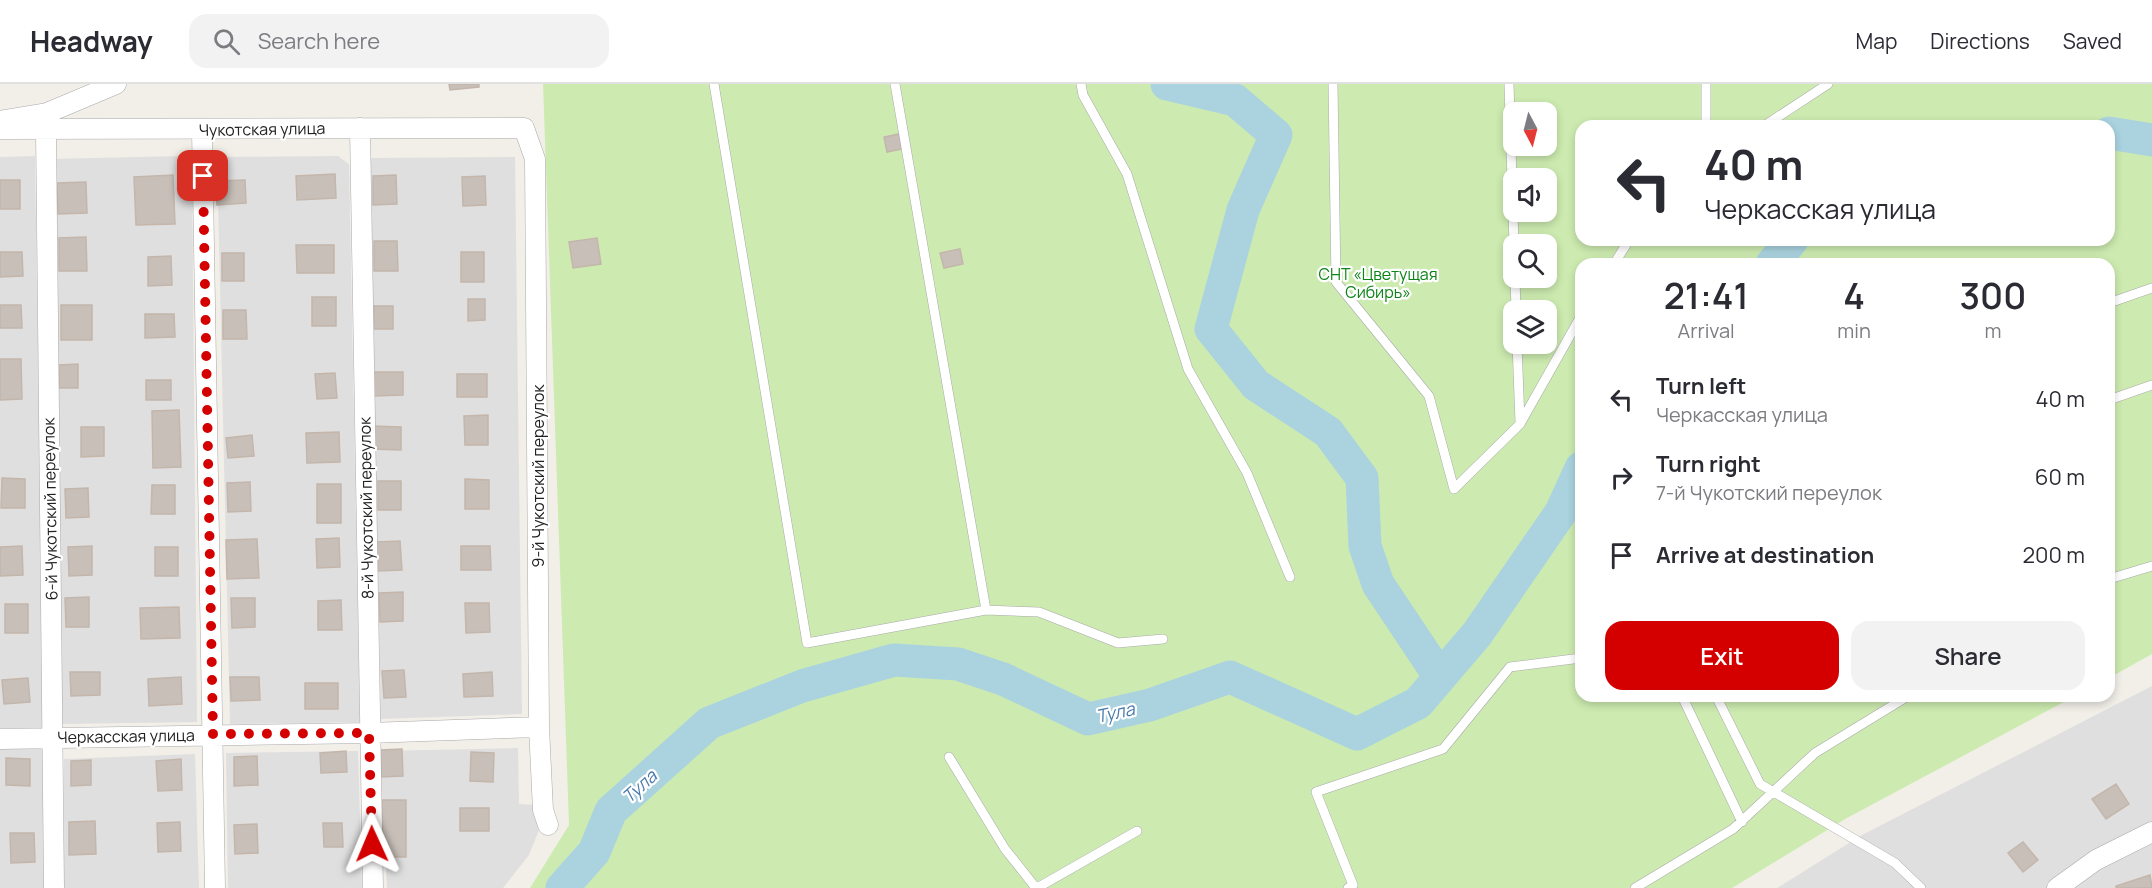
<!DOCTYPE html>
<html lang="en">
<head>
<meta charset="utf-8">
<style>
	:root { --surface:#fff; --page:#f2f2f3; --text:#2b2b33; --muted:#7c7c81; --line:#e1e1e2; --accent:#d40000 }
	body { margin:0; font-family:Manrope,sans-serif; background:var(--page); color:var(--text); height:100vh; display:flex; flex-direction:column; font-size:22px; white-space:nowrap }
	* { box-sizing:border-box; margin:0 }
	p { font-size:20px; color:var(--muted) }
	.icon { flex:none; width:33px; height:33px; fill:none; stroke:currentColor; stroke-width:2; stroke-linecap:round; stroke-linejoin:round }
	.map { position:relative; flex:1; overflow:hidden }
	.drawer { position:absolute; left:1575px; top:174px; width:540px; height:444px; display:flex; flex-direction:column; background:var(--surface); border-radius:18px; box-shadow:0 3px 9px #0003 }
	.drawer>* { flex:none }
	.hud { position:absolute; left:1575px; top:36px; width:540px; height:126px; border-radius:18px; box-shadow:0 3px 9px #0003; background:#fff; color:var(--text); overflow:hidden }
	.needle { width:39px; rotate:173deg }
	.tools { position:absolute; left:1503px; top:18px; display:grid; gap:12px }
	.tools a { display:grid; place-items:center; width:54px; height:54px; border-radius:12px; background:var(--surface); box-shadow:0 3px 9px #0003; font-size:30px }
	.pin { position:absolute; display:grid; place-items:center; width:51px; height:51px; color:#fff; margin:-26px; border-radius:12px; box-shadow:0 3px 9px #0006 }
	.me { position:absolute; width:66px; margin:-33px; rotate:359deg; stroke-linejoin:round; filter:drop-shadow(0 0 4px #0008) }
	.turn { display:flex; align-items:center; gap:21px; height:126px; padding:0 30px; font-size:27px }
	.turn .icon { width:78px; height:78px; stroke-width:2.5 }
	.turn b { display:block; font-size:42px; line-height:51px }
	.eta { display:flex; justify-content:space-evenly; align-items:center; height:102px; text-align:center }
	.eta b { font-size:36px; font-weight:600; line-height:42px }
	.primary-button { display:flex; gap:12px; margin-top:auto; padding:12px 30px }
	.primary-button a { flex:1; height:69px; border-radius:18px; background:var(--accent); color:#fff; font-size:24px; font-weight:600; line-height:69px; text-align:center }
	.primary-button a+a { background:var(--page); color:var(--text) }
	ul { padding:0; list-style:none }
	li { display:flex; align-items:center; gap:18px; height:78px; padding:0 30px }
	li div { flex:1 }
	li b { display:block; font-size:22px }
	li em { font-style:normal }
	header { display:flex; align-items:center; gap:36px; box-sizing:border-box; height:84px; padding:0 30px; background:var(--surface); border-bottom:2px solid var(--line) }
	header strong { font-size:28px }
	nav { display:flex; gap:33px; margin-inline-start:auto; font-size:21px }
	.search { width:420px; height:54px; background:var(--page); display:flex; align-items:center; gap:15px; box-sizing:border-box; padding:0 21px; border-radius:18px; color:var(--muted); font-size:22px }
	.map>svg:first-child { display:block }
</style>
</head>
<body>
<header>
<strong>Headway</strong>
<div class="search"><svg class="icon" aria-label="search" viewBox="0 0 24 24"><circle cx="10" cy="10" r="6"/><path d="M15 15l6 6"/></svg>Search here</div>
<nav><a>Map</a><a>Directions</a><a>Saved</a></nav>
</header>
<div class="map">
<svg width="2152" height="804" viewBox="0 0 2152 804">
	<rect width="100%" height="100%" fill="#f2efe9"/>
	<!-- residential -->
	<path fill="#e0dfdf" d="M 35,72 L 44,644 L 0,644 L 0,73 Z
		M 182,72 L 192,82 L 197,638 L 60,640 L 49,75 Z
		M 338,72 L 349,80 L 360,638 L 230,640 L 217,73 Z
		M 515,73 L 522,630 L 381,635 L 369,74 Z
		M 2152,602 L 2152,804 L 1777,804 L 1862,751 Z
		M 45,658 L 46,804 L 0,804 L 0,660 Z
		M 518,664 L 519,720 L 537,721 L 539,746 L 529,771 L 503,804 L 387,804 L 380,667 Z
		M 358,667 L 362,804 L 228,804 L 226,669 Z
		M 195,670 L 199,804 L 64,804 L 64,675 Z"/>
	<!-- grass -->
	<path fill="#cdebb0" fill-rule="evenodd" d="M 543,0 L 2152,0 L 2152,570 L 2109,594 L 2109,180 L 1581,180 L 1581,612 L 2075,612 L 1847,734 L 1732,804 L 530,804 L 569,741 ZM 1514,28 L 1546,28 L 1546,62 L 1514,62 ZM 1581,42 L 2109,42 L 2109,156 L 1581,156 ZM 1514,94 L 1546,94 L 1546,128 L 1514,128 ZM 1514,160 L 1546,160 L 1546,194 L 1514,194 ZM 1514,226 L 1546,226 L 1546,260 L 1514,260 Z"/>
	<g fill="none" stroke-linecap="round" stroke-linejoin="round">
		<!-- river -->
		<path stroke="#aad3df" stroke-width="33" d="M 1167,0 L 1235,16 L 1276,51 L 1243,126 L 1211,245 L 1256,301 L 1328,348 L 1362,394 L 1365,462 L 1378,500 L 1440,593
			M 2109,49 L 2152,56
			M 1772,180 L 1792,156
			M 562,804 L 594,768 L 611,727 L 709,639 L 802,602 L 894,576 L 958,580 L 1003,595 L 1088,635 L 1150,621 L 1230,593 L 1357,650 L 1418,619 L 1477,550 L 1561,428 L 1581,384"/>
	</g>
	<!-- building -->
	<path fill="#c7bfb8" stroke="#c4b6ab" stroke-width="1.5" d="M 449,0 L 479,0 L 479,3 L 450,6 Z
		M 899,50 L 902,65 L 887,68 L 884,53 Z
		M 335,90 L 336,114 L 297,116 L 296,92 Z
		M 173,91 L 175,140 L 136,141 L 134,93 Z
		M 396,91 L 397,120 L 373,121 L 373,92 Z
		M 485,92 L 486,121 L 463,122 L 462,93 Z
		M 0,96 L 20,96 L 20,125 L 0,125 Z
		M 245,96 L 246,119 L 217,121 L 216,97 Z
		M 86,98 L 87,129 L 58,130 L 57,99 Z
		M 86,153 L 87,187 L 59,187 L 59,154 Z
		M 597,154 L 601,180 L 573,184 L 569,158 Z
		M 374,157 L 397,157 L 398,187 L 374,187 Z
		M 296,161 L 334,161 L 334,189 L 297,189 Z
		M 960,165 L 963,180 L 944,184 L 940,169 Z
		M 0,168 L 22,168 L 23,192 L 0,193 Z
		M 461,168 L 484,168 L 484,198 L 461,198 Z
		M 222,169 L 244,169 L 244,197 L 222,197 Z
		M 171,172 L 172,201 L 148,202 L 148,173 Z
		M 312,213 L 336,213 L 336,242 L 312,242 Z
		M 468,215 L 485,215 L 485,236 L 468,237 Z
		M 0,221 L 21,221 L 22,244 L 0,244 Z
		M 61,221 L 92,221 L 92,256 L 61,256 Z
		M 374,222 L 393,222 L 393,245 L 374,245 Z
		M 223,226 L 246,226 L 247,255 L 223,255 Z
		M 145,230 L 174,230 L 175,253 L 145,254 Z
		M 0,275 L 21,275 L 22,315 L 0,316 Z
		M 78,280 L 78,304 L 59,304 L 59,281 Z
		M 374,288 L 403,288 L 403,311 L 374,312 Z
		M 335,289 L 337,314 L 317,315 L 315,290 Z
		M 457,290 L 487,290 L 487,313 L 457,313 Z
		M 146,296 L 171,296 L 171,316 L 146,316 Z
		M 179,326 L 181,383 L 153,384 L 152,327 Z
		M 488,331 L 488,361 L 465,361 L 464,332 Z
		M 372,342 L 401,343 L 401,366 L 371,365 Z
		M 81,343 L 104,343 L 104,372 L 81,373 Z
		M 339,348 L 340,378 L 307,379 L 306,349 Z
		M 252,351 L 254,372 L 228,374 L 226,354 Z
		M 2,394 L 25,395 L 25,424 L 1,424 Z
		M 465,395 L 489,396 L 489,425 L 465,425 Z
		M 378,397 L 401,397 L 401,426 L 378,426 Z
		M 250,398 L 251,427 L 228,428 L 227,399 Z
		M 317,400 L 341,400 L 341,439 L 317,439 Z
		M 152,401 L 175,401 L 175,430 L 151,430 Z
		M 88,404 L 89,433 L 66,434 L 65,405 Z
		M 339,454 L 340,483 L 317,484 L 316,455 Z
		M 257,455 L 259,494 L 227,495 L 226,456 Z
		M 400,457 L 402,486 L 378,487 L 377,458 Z
		M 22,462 L 23,491 L 0,492 L 0,463 Z
		M 92,462 L 92,491 L 69,492 L 68,463 Z
		M 461,462 L 490,462 L 491,486 L 461,486 Z
		M 155,463 L 178,463 L 178,492 L 155,492 Z
		M 403,508 L 403,537 L 380,538 L 379,509 Z
		M 89,513 L 89,543 L 66,543 L 65,514 Z
		M 231,514 L 255,514 L 255,543 L 232,544 Z
		M 341,516 L 342,546 L 318,546 L 318,517 Z
		M 465,519 L 489,519 L 490,548 L 466,549 Z
		M 5,520 L 28,520 L 28,549 L 5,549 Z
		M 179,523 L 180,554 L 141,555 L 140,524 Z
		M 404,586 L 406,613 L 384,614 L 382,587 Z
		M 70,588 L 100,588 L 100,611 L 71,612 Z
		M 492,588 L 493,612 L 464,613 L 463,590 Z
		M 181,593 L 182,620 L 149,622 L 148,595 Z
		M 230,593 L 259,593 L 260,616 L 231,617 Z
		M 28,594 L 30,618 L 4,620 L 2,596 Z
		M 305,599 L 338,599 L 338,625 L 305,625 Z
		M 402,665 L 403,692 L 381,693 L 380,666 Z
		M 346,667 L 347,688 L 321,689 L 320,669 Z
		M 471,668 L 494,669 L 493,698 L 470,697 Z
		M 257,672 L 258,701 L 234,702 L 234,673 Z
		M 6,674 L 30,675 L 30,702 L 6,701 Z
		M 181,675 L 182,706 L 158,707 L 156,677 Z
		M 91,676 L 91,701 L 71,702 L 71,677 Z
		M 2116,700 L 2129,720 L 2106,735 L 2092,715 Z
		M 382,716 L 406,716 L 406,773 L 383,773 Z
		M 460,724 L 489,724 L 489,747 L 460,747 Z
		M 95,737 L 96,770 L 69,771 L 69,738 Z
		M 180,738 L 181,767 L 158,768 L 157,739 Z
		M 323,739 L 342,739 L 343,763 L 324,763 Z
		M 257,740 L 258,769 L 235,770 L 234,741 Z
		M 10,749 L 34,749 L 35,778 L 11,779 Z
		M 2023,758 L 2038,776 L 2023,788 L 2008,769 Z
		M 2150,791 L 2152,804 L 2116,804 L 2116,802 Z"/>
	<g fill="none" stroke-linecap="round" stroke-linejoin="round">
		<defs>
			<path id="service" d="M 714,0 L 807,559 L 986,526 L 1039,528 L 1118,559 L 1163,555
				M 895,0 L 986,526
				M 1081,0 L 1083,11 L 1127,90 L 1188,285 L 1247,389 L 1290,493
				M 1333,0 L 1336,198 L 1429,312 L 1454,405 L 1520,340 L 1581,232
				M 1509,0 L 1514,160
				M 1706,0 L 1706,42
				M 1764,42 L 1828,0
				M 1614,180 L 1629,156
				M 1515,194 L 1516,226
				M 2109,219 L 2152,204
				M 1517,260 L 1520,338
				M 2109,316 L 2152,301
				M 2109,495 L 2152,482
				M 1682,612 L 1742,738
				M 1716,612 L 1760,700 L 1895,779 L 1921,804
				M 949,673 L 1005,765 L 1036,804
				M 1037,804 L 1137,747
				M 1348,804 L 1353,801 L 1316,708 L 1443,665 L 1510,583 L 1581,574
				M 1635,804 L 1733,745 L 1815,669 L 1908,612"/>
			<path id="minor" d="M 0,37 L 47,29 L 116,0
				M 360,44 L 373,804
				M 0,45 L 524,44 L 535,75 L 539,643 L 543,726 L 548,741
				M 202,46 L 215,804
				M 46,47 L 54,804
				M 0,655 L 369,649 L 539,643
				M 2057,804 L 2096,776 L 2152,748"/>
		</defs>
		<!-- service casing -->
		<use href="#service" stroke="#a9a9a9" stroke-width="10"/>
		<!-- minor casing -->
		<use href="#minor" stroke="#a9a9a9" stroke-width="21"/>
		<!-- service -->
		<use href="#service" stroke="#fff" stroke-width="9"/>
		<!-- minor -->
		<use href="#minor" stroke="#fff" stroke-width="20"/>
	</g>
	<g fill="none" stroke-linecap="round" stroke-linejoin="round">
		<!-- route -->
		<path stroke="#d40000" stroke-width="10" stroke-dasharray="0 18" d="M 203,92 L 213,650 L 369,649 L 372,760"/>
	</g>
	<g text-anchor="middle" dominant-baseline="central" stroke-width="4.5" stroke-linejoin="round" paint-order="stroke">
		<!-- street labels -->
		<g font-size="16" fill="#222" stroke="#fff">
			<text transform="translate(262 45) rotate(-1)">Чукотская улица</text>
			<text transform="translate(538 392) rotate(-90)">9-й Чукотский переулок</text>
			<text transform="translate(366 424) rotate(-91)">8-й Чукотский переулок</text>
			<text transform="translate(50 425) rotate(-91)">6-й Чукотский переулок</text>
			<text transform="translate(126 652) rotate(-1)">Черкасская улица</text>
		</g>
		<!-- park labels -->
		<g font-size="16" fill="#0c8416" stroke="#fff">
			<text x="1378" y="190">СНТ «Цветущая<tspan x="1378" dy="18">Сибирь»</tspan></text>
		</g>
		<!-- water labels -->
		<g font-size="18" font-style="italic" fill="#4a7aab" stroke="#fff">
			<text transform="translate(1115 628) rotate(-12)">Тула</text>
			<text transform="translate(639 702) rotate(-42)">Тула</text>
		</g>
	</g>
</svg>
<div class="tools">
<a><svg class="needle" viewBox="-14 -14 28 28"><path d="M0-13l5 13h-10z" fill="#e53935"/><path d="M0 13l5-13h-10z" fill="#7c7c81"/></svg></a>
<a><svg class="icon" aria-label="sound" viewBox="0 0 24 24"><path d="M4 9h4l5-4v14l-5-4H4zM17 9q2 3 0 6"/></svg></a>
<a><svg class="icon" aria-label="search" viewBox="0 0 24 24"><circle cx="10" cy="10" r="6"/><path d="M15 15l6 6"/></svg></a>
<a><svg class="icon" aria-label="layers" viewBox="0 0 24 24"><path d="M12 4l9 5-9 5-9-5zM3 14l9 5 9-5"/></svg></a>
</div>
<div class="pin" style="left:203px;top:92px;background:#d93025"><svg class="icon" aria-label="arrive" viewBox="0 0 24 24"><path d="M6 21V4h12l-3 4 3 4H6"/></svg></div>
<svg class="me" style="left:372px;top:760px" viewBox="-20 -20 40 40"><path d="M0-17L14 15 0 8-14 15z" fill="#d40000" stroke="#fff" stroke-width="4"/></svg>
<div class="hud">
<div class="turn"><svg class="icon" aria-label="left" viewBox="0 0 24 24"><path d="M17 20v-9H6M10 6l-5 5 5 5"/></svg><div><b>40 m</b>Черкасская улица</div></div>
</div>
<section class="drawer">
<div class="eta">
<div><b>21:41</b><p>Arrival</p></div>
<div><b>4</b><p>min</p></div>
<div><b>300</b><p>m</p></div>
</div>
<ul>
<li><svg class="icon" aria-label="left" viewBox="0 0 24 24"><path d="M17 20v-9H6M10 6l-5 5 5 5"/></svg><div><b>Turn left</b><p>Черкасская улица</p></div><em>40 m</em></li>
<li><svg class="icon" aria-label="right" viewBox="0 0 24 24"><path d="M7 20v-9h11M14 6l5 5-5 5"/></svg><div><b>Turn right</b><p>7-й Чукотский переулок</p></div><em>60 m</em></li>
<li><svg class="icon" aria-label="arrive" viewBox="0 0 24 24"><path d="M6 21V4h12l-3 4 3 4H6"/></svg><div><b>Arrive at destination</b></div><em>200 m</em></li>
</ul>
<div class="primary-button"><a>Exit</a><a>Share</a></div>
</section>
</div>
</body>
</html>
